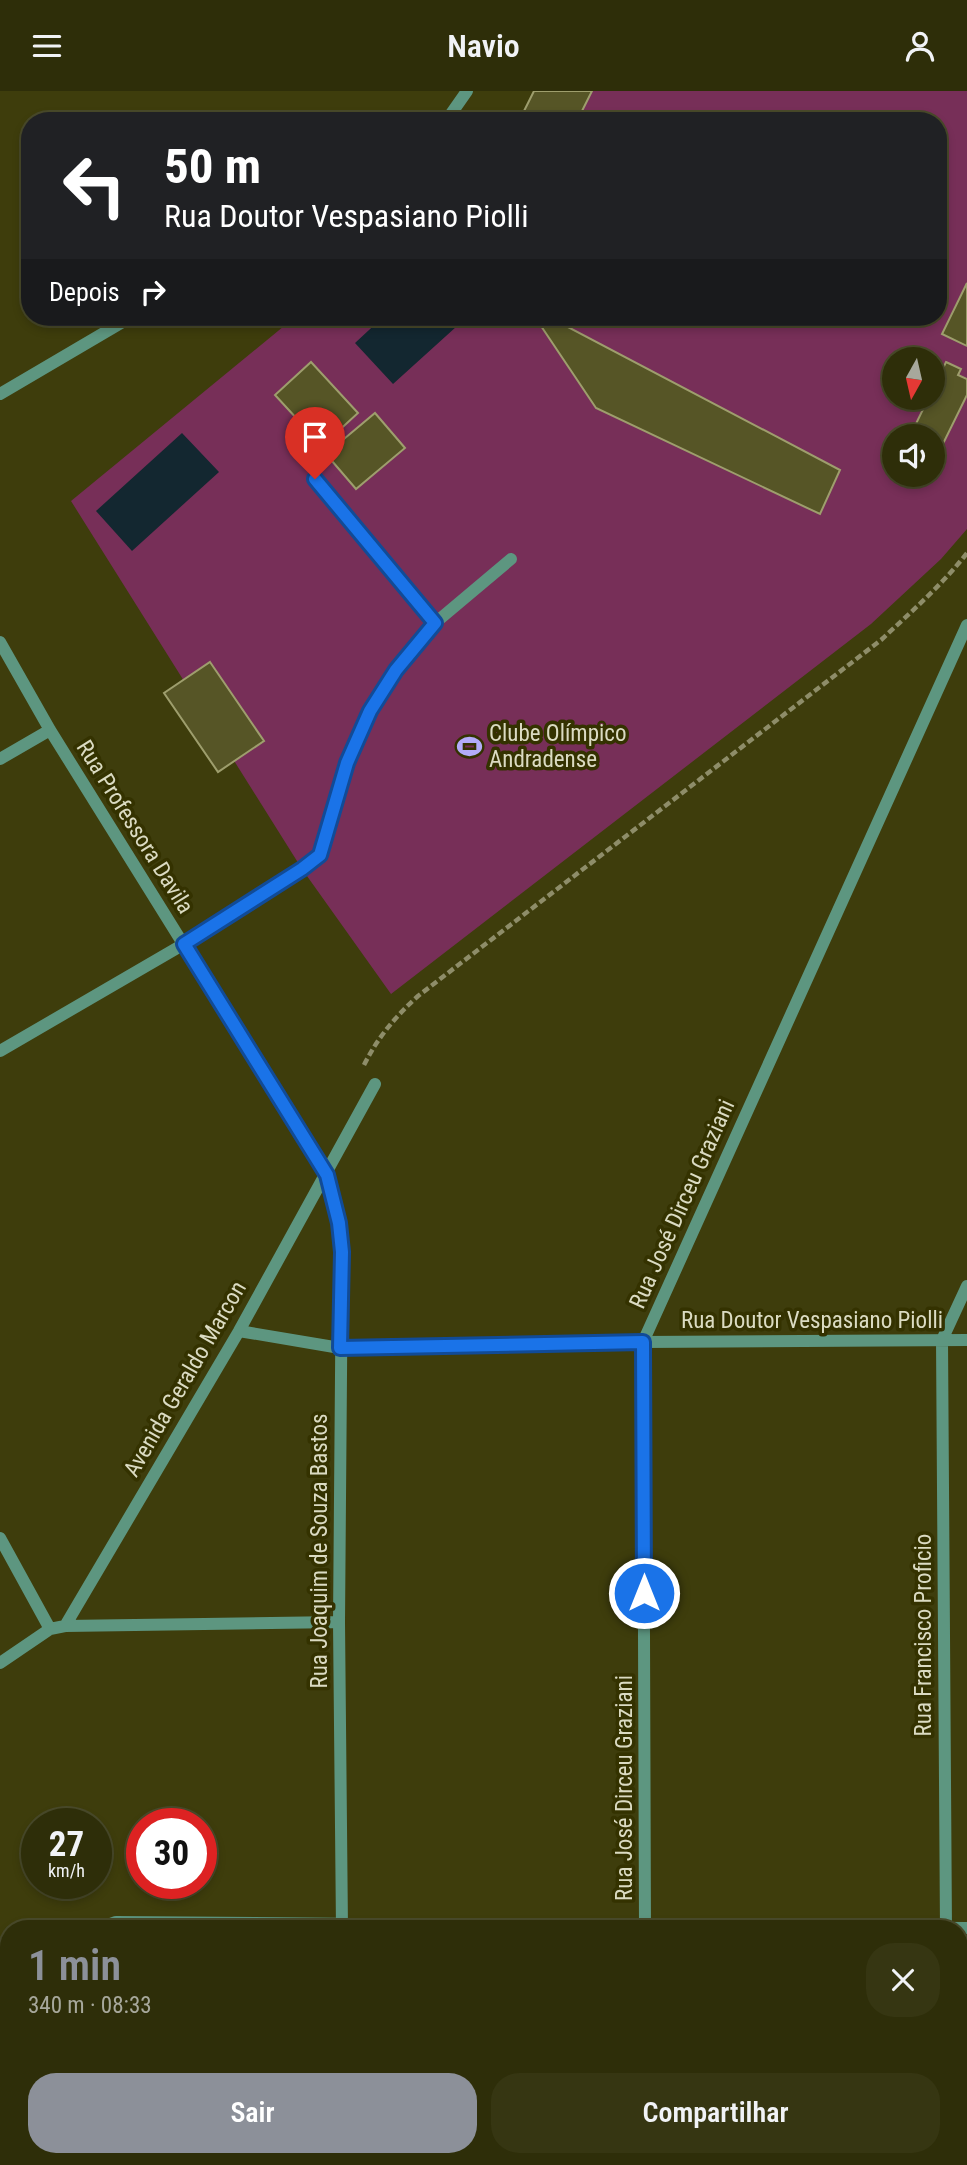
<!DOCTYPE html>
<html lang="pt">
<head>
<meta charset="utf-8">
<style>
	:root { --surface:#2e2e09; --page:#363612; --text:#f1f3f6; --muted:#a7a89c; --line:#494a2a; --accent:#8c9099 }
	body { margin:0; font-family:"Roboto Condensed",sans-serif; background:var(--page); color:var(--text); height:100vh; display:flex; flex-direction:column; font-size:26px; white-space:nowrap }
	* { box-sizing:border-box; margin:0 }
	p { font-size:23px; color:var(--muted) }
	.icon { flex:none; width:38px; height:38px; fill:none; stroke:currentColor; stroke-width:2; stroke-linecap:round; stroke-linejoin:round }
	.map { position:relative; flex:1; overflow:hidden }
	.side { position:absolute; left:0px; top:1829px; width:968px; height:247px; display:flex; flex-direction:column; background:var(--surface); border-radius:28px 28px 0 0; box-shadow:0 4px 10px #0003,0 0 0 2px var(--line) }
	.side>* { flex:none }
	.guide { position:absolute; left:21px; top:21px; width:926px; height:214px; border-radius:28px; box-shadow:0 4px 10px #0003,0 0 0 2px var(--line); background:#202124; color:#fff; overflow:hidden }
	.needle { width:46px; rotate:188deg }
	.fabs { position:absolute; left:882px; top:256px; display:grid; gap:14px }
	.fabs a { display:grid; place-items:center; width:63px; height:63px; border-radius:50%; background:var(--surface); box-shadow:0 4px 10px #0003,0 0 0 2px var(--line); font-size:35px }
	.speed { position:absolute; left:21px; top:1717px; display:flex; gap:14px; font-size:35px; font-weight:700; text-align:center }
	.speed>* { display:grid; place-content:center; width:91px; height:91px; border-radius:50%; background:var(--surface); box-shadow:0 4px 10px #0003,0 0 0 2px var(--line); line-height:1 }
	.speed small { font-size:18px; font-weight:400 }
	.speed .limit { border:10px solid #d22; background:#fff; color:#111 }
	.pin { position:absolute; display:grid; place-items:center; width:60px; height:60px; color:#fff; margin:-72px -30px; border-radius:50% 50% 50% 0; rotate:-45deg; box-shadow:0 0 7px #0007 }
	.pin .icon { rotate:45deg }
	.me { position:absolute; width:77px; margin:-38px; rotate:0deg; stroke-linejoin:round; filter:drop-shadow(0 0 5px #0008) }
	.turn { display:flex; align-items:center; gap:24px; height:147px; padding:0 28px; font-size:32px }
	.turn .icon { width:91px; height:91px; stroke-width:2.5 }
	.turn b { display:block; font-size:49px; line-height:60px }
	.then { display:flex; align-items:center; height:66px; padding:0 28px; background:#0003; gap:14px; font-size:26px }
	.round { display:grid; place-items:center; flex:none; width:74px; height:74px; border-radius:28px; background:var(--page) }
	.head { display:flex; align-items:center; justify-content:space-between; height:119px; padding:0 28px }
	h1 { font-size:42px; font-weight:600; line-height:52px; color:var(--accent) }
	.action { display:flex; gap:14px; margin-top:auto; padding:14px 28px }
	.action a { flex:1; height:80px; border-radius:28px; background:var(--accent); color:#fff; font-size:28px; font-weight:600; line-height:80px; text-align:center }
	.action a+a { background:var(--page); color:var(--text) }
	header { display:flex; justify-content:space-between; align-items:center; height:91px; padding:0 28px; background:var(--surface); font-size:32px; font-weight:600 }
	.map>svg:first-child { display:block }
</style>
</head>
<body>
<header><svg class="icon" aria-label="menu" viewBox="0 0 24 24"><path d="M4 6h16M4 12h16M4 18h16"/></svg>Navio<svg class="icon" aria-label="person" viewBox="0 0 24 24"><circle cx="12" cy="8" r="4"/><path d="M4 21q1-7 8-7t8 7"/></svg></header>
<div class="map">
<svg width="967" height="2074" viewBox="0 0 967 2074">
	<rect width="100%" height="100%" fill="#3e3d0c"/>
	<!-- green -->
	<path fill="#772f58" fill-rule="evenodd" d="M 534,0 L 967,0 L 967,438 L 941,468 L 871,533 L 391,903 L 302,778 L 71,410 L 295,226 L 938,226 L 938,30 L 519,30 ZM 894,268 L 933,268 L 933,306 L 894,306 ZM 894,345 L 933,345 L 933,383 L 894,383 Z"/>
	<!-- water -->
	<path fill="#132730" d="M 383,226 L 467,226 L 393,293 L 355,252 Z
		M 182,342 L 219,381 L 132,460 L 96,420 Z"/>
	<!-- building -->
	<path fill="#565526" stroke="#9e9e6d" stroke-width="2" d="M 534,0 L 592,0 L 577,30 L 519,30 Z
		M 967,192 L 967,255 L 942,243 Z
		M 535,226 L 549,226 L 840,379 L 820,423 L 596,317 Z
		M 311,271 L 358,322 L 322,355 L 275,304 Z
		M 946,271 L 961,278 L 958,284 L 967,288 L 967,304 L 936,367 L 933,365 L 933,345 L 910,345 L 929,306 L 933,306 L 933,298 Z
		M 375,322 L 405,357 L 356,398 L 326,363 Z
		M 210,571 L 264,650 L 218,681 L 164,602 Z"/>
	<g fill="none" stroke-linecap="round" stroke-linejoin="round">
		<!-- path -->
		<path stroke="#8e8d69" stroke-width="4.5" stroke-dasharray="7 3.5" stroke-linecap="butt" d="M 364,974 C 378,946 395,926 418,905 L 881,549 C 911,521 942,494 967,462"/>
		<!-- minor -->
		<path stroke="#5d9680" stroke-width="12" d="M 446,30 L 467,0
			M 0,303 L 131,226
			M 315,388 L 435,532
			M 0,551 L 50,639 L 327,1084 L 339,1132 L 342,1161 L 339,1531 L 342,1838
			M 0,668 L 50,639
			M 0,960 L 184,853 L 302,778 L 320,764 L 347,672 L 371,620 L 396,579 L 435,532 L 511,468
			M 239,1240 L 340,1257 L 643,1251 L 967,1249
			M 0,1447 L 50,1538
			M 65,1535 L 339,1531
			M 0,1572 L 50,1538 L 65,1535 L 239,1240 L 375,993
			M 97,1838 L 116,1831 C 400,1832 683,1837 967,1837
			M 645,1838 L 643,1251 L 967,534
			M 946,1838 L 942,1249 L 967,1195
			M 0,1934 L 9,1924
			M 648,2067 L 648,2074
			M 954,2067 L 955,2074
			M 277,2074 L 284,2067"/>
	</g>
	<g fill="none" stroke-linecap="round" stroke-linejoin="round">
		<defs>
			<path id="route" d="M 315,388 L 435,532 L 396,579 L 370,620 L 347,672 L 320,764 L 302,778 L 184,853 L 327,1084 L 339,1132 L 342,1161 L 340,1257 L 643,1251 L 644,1502"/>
		</defs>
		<!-- route casing -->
		<use href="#route" stroke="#114b97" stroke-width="18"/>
		<!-- route -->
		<use href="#route" stroke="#1a73e8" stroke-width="12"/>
	</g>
	<!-- icons -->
	<defs>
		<symbol id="stadium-bare" viewBox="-9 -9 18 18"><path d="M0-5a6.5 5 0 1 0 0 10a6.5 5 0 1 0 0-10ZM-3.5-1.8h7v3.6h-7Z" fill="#b3acf9" stroke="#343200" stroke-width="2.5" paint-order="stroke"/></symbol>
	</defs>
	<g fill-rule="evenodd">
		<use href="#stadium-bare" x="452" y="638" width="35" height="35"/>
	</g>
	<g text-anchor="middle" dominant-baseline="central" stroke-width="7" stroke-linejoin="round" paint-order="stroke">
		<!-- poi labels -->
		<g font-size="23" fill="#dbdbc2" stroke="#343200" text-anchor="start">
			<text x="489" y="642">Clube Olímpico<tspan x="489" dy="26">Andradense</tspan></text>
		</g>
		<!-- street labels -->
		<g font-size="23" fill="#dbdbc2" stroke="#343200">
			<text transform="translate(135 736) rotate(58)">Rua Professora Davila</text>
			<text transform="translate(682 1113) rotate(-66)">Rua José Dirceu Graziani</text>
			<text x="812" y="1229">Rua Doutor Vespasiano Piolli</text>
			<text transform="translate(185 1288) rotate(-60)">Avenida Geraldo Marcon</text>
			<text transform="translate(319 1460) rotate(-90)">Rua Joaquim de Souza Bastos</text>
			<text transform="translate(923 1544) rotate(-90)">Rua Francisco Proficio</text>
			<text transform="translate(624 1697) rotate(-90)">Rua José Dirceu Graziani</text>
		</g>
	</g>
</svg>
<div class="fabs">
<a><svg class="needle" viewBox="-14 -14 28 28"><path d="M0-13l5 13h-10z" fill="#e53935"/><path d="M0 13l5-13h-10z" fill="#a7a89c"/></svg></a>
<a><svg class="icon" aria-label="sound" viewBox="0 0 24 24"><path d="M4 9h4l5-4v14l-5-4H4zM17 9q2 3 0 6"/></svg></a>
</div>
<div class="speed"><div>27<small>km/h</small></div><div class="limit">30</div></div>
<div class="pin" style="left:315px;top:388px;background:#d93025"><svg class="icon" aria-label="arrive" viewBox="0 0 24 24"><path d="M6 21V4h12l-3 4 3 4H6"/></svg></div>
<svg class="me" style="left:644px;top:1502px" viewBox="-20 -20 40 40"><circle r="17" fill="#1a73e8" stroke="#fff" stroke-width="3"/><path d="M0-11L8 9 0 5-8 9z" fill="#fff"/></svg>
<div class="guide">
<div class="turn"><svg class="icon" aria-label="left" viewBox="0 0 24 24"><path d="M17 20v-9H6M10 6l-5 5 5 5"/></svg><div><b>50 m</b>Rua Doutor Vespasiano Piolli</div></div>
<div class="then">Depois<svg class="icon" aria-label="right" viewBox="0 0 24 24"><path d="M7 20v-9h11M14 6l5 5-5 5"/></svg></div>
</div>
<section class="side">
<div class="head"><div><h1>1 min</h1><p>340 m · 08:33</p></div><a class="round"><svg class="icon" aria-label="close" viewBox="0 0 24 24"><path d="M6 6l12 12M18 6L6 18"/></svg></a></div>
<div class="action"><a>Sair</a><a>Compartilhar</a></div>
</section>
</div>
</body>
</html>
